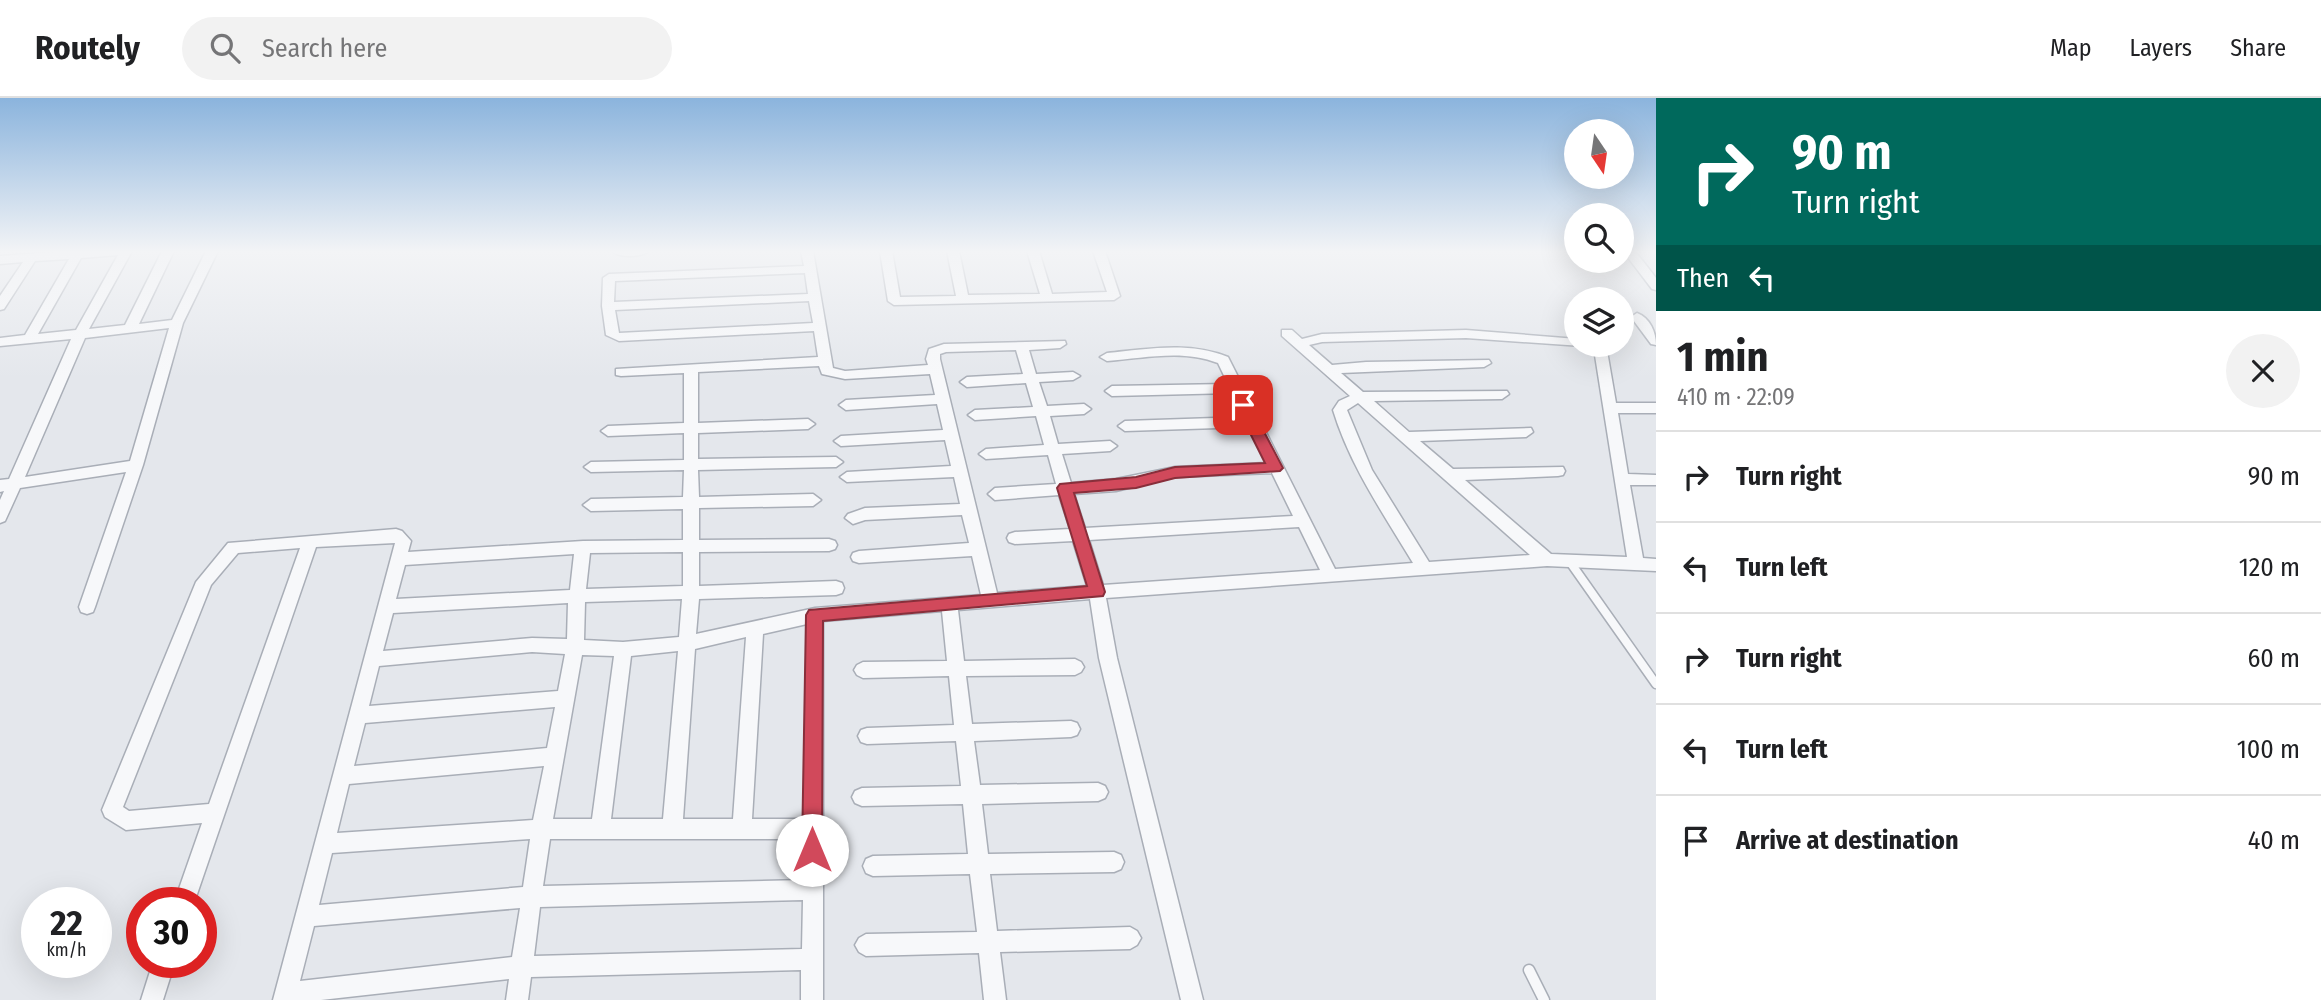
<!DOCTYPE html>
<html lang="en">
<head>
<meta charset="utf-8">
<style>
	:root { --surface:#fff; --page:#f2f2f2; --text:#202124; --muted:#757577; --line:#e0e0e0 }
	body { margin:0; font-family:"Fira Sans Condensed",sans-serif; background:var(--page); color:var(--text); height:100vh; display:flex; flex-direction:column; font-size:26px; white-space:nowrap }
	* { box-sizing:border-box; margin:0 }
	p { font-size:23px; color:var(--muted) }
	.icon { flex:none; width:38px; height:38px; fill:none; stroke:currentColor; stroke-width:2; stroke-linecap:round; stroke-linejoin:round }
	.map { position:relative; flex:1; overflow:hidden }
	.panel { display:flex; flex-direction:column; background:var(--surface); width:665px }
	.panel>* { flex:none }
	.banner { background:#00695c; color:#fff; overflow:hidden }
	.needle { width:46px; rotate:167deg }
	.buttons { position:absolute; left:1564px; top:21px; display:grid; gap:14px }
	.buttons a { display:grid; place-items:center; width:70px; height:70px; border-radius:50%; background:var(--surface); box-shadow:0 7px 28px #0002; font-size:35px }
	.speed { position:absolute; left:21px; top:789px; display:flex; gap:14px; font-size:35px; font-weight:700; text-align:center }
	.speed>* { display:grid; place-content:center; width:91px; height:91px; border-radius:50%; background:var(--surface); box-shadow:0 7px 28px #0002; line-height:1 }
	.speed small { font-size:18px; font-weight:400 }
	.speed .limit { border:10px solid #d22; background:#fff; color:#111 }
	.pin { position:absolute; display:grid; place-items:center; width:60px; height:60px; color:#fff; margin:-30px; border-radius:14px; box-shadow:0 4px 10px #0006 }
	.me { position:absolute; width:77px; margin:-38px; rotate:0deg; stroke-linejoin:round; filter:drop-shadow(0 0 5px #0008) }
	.turn { display:flex; align-items:center; gap:24px; height:147px; padding:0 21px; font-size:32px }
	.turn .icon { width:91px; height:91px; stroke-width:2.5 }
	.turn b { display:block; font-size:49px; line-height:60px }
	.then { display:flex; align-items:center; height:66px; padding:0 21px; background:#0003; gap:14px; font-size:26px }
	.round { display:grid; place-items:center; flex:none; width:74px; height:74px; border-radius:37px; background:var(--page) }
	.head { display:flex; align-items:center; justify-content:space-between; height:119px; padding:0 21px }
	h1 { font-size:42px; font-weight:700; line-height:52px }
	ul { padding:0; list-style:none }
	li { display:flex; align-items:center; gap:21px; height:91px; padding:0 21px; border-top:2px solid var(--line) }
	li div { flex:1 }
	li b { display:block; font-size:26px }
	li em { font-style:normal }
	header { display:flex; align-items:center; gap:42px; box-sizing:border-box; height:98px; padding:0 35px; background:var(--surface); border-bottom:2px solid var(--line) }
	header strong { font-size:33px }
	nav { display:flex; gap:38px; margin-inline-start:auto; font-size:24px }
	.search { width:490px; height:63px; background:var(--page); display:flex; align-items:center; gap:18px; box-sizing:border-box; padding:0 24px; border-radius:38px; color:var(--muted); font-size:26px }
	main { display:flex; flex:1; min-height:0 }
	.map>svg:first-child { display:block }
</style>
</head>
<body>
<header>
<strong>Routely</strong>
<div class="search"><svg class="icon" aria-label="search" viewBox="0 0 24 24"><circle cx="10" cy="10" r="6"/><path d="M15 15l6 6"/></svg>Search here</div>
<nav><a>Map</a><a>Layers</a><a>Share</a></nav>
</header>
<main>
<div class="map">
<svg width="1656" height="902" viewBox="0 0 1656 902">
	<rect width="100%" height="100%" fill="#e4e7ec"/>
	<g fill="none" stroke-linecap="round" stroke-linejoin="round">
		<defs>
			<path id="service-far1" d="M 1570,464 L 1656,586"/>
			<path id="service" d="M 1529,872 L 1544,902"/>
			<path id="minor" d="M 70,153 L 132,153 L 89,231 L 125,227 L 162,153 L 174,153 L 139,226 L 172,222 L 206,153 L 218,153 L 183,225 L 143,367 L 95,509 L 93,514 L 87,516 L 81,514 L 79,509 L 126,374 L 20,390 L 5,423 L 0,425 L 0,402 L 4,393 L 0,394 L 0,382 L 9,381 L 71,241 L 0,248 L 0,240 L 25,237 L 69,161 L 35,163 L 4,211 L 0,212 L 0,198 L 23,164 L 0,166 L 0,158 ZM 118,157 L 76,232 L 38,236 L 81,160 ZM 169,230 L 130,363 L 25,379 L 85,240 Z
				M 649,153 C 641,159 621,160 613,154 Z
				M 801,153 L 813,153 L 833,270 L 845,273 L 928,267 L 926,261 L 929,251 L 944,246 L 1065,243 L 1066,246 L 1060,250 L 1029,252 L 1036,276 L 1073,274 L 1080,278 L 1073,282 L 1039,284 L 1047,308 L 1084,306 L 1091,311 L 1084,316 L 1050,318 L 1058,346 L 1110,343 L 1117,348 L 1110,353 L 1062,356 L 1071,385 L 1116,381 L 1175,369 L 1267,365 L 1249,329 L 1125,333 L 1118,328 L 1125,323 L 1245,319 L 1233,295 L 1112,298 L 1105,293 L 1112,288 L 1228,286 L 1218,265 C 1184,251 1143,260 1107,263 L 1100,259 L 1107,255 C 1148,251 1189,243 1228,259 L 1335,471 L 1413,465 C 1383,415 1350,368 1333,312 L 1339,303 L 1350,298 L 1282,238 L 1282,232 L 1292,232 L 1302,241 L 1322,236 L 1466,232 L 1577,241 L 1577,247 L 1582,248 L 1466,240 L 1322,244 L 1309,247 L 1332,267 L 1366,264 L 1489,262 L 1491,265 L 1484,269 L 1341,275 L 1363,294 L 1507,293 L 1509,296 L 1502,301 L 1374,303 L 1409,334 L 1531,330 L 1533,334 L 1526,339 L 1420,343 L 1453,371 L 1563,369 L 1565,373 L 1563,377 L 1558,378 L 1465,382 L 1551,456 L 1627,459 L 1594,251 L 1587,247 L 1606,247 L 1616,305 L 1656,305 L 1656,315 L 1618,315 L 1628,376 L 1656,377 L 1656,387 L 1630,387 L 1643,460 L 1656,461 L 1656,473 L 1547,468 L 1106,500 L 1117,560 L 1203,902 L 1181,902 L 1099,560 L 1090,501 L 958,512 L 964,563 L 1075,561 L 1081,564 L 1084,569 L 1081,574 L 1075,577 L 966,578 L 972,626 L 1071,623 L 1077,625 L 1080,631 L 1077,637 L 1071,639 L 974,643 L 980,687 L 1098,685 L 1105,688 L 1108,694 L 1105,700 L 1098,703 L 982,706 L 988,756 L 1114,754 L 1121,757 L 1124,764 L 1121,771 L 1114,774 L 990,776 L 997,833 L 1130,829 L 1137,833 L 1141,840 L 1137,847 L 1130,851 L 1000,854 L 1006,902 L 984,902 L 979,855 L 866,858 L 859,854 L 855,847 L 859,840 L 866,836 L 977,834 L 970,776 L 873,778 L 866,775 L 863,768 L 866,761 L 873,758 L 968,756 L 963,706 L 862,708 L 855,705 L 852,699 L 855,693 L 862,690 L 961,688 L 956,643 L 867,646 L 861,644 L 858,638 L 861,632 L 867,630 L 954,627 L 949,578 L 863,580 L 857,577 L 854,572 L 857,567 L 863,564 L 947,563 L 942,513 L 823,523 L 823,902 L 801,902 L 801,872 L 531,879 L 528,902 L 506,902 L 509,881 L 321,902 L 273,902 L 395,445 L 316,449 L 194,805 L 174,805 L 202,725 L 126,732 L 105,719 L 102,712 L 196,484 L 228,445 L 396,431 L 402,433 L 411,443 L 408,454 L 583,443 L 683,442 L 683,411 L 591,413 L 583,407 L 591,401 L 683,399 L 684,372 L 591,374 L 584,369 L 591,364 L 684,362 L 684,335 L 608,338 L 601,333 L 608,328 L 684,325 L 684,275 L 621,278 L 616,277 L 616,271 L 818,259 L 814,233 L 619,243 L 606,237 L 602,208 L 603,180 L 609,176 L 804,168 ZM 805,175 L 808,196 L 614,204 L 615,183 ZM 809,203 L 813,225 L 619,235 L 615,212 ZM 1016,252 L 1023,276 L 967,279 L 960,284 L 967,289 L 1026,285 L 1033,309 L 975,312 L 968,317 L 975,322 L 1036,318 L 1044,347 L 986,351 L 979,356 L 986,361 L 1048,357 L 1056,386 L 995,390 L 988,396 L 995,402 L 1059,397 L 1070,431 L 1015,434 L 1009,436 L 1007,440 L 1009,444 L 1015,446 L 1073,443 L 1087,488 L 997,495 L 940,261 L 940,256 L 946,254 ZM 819,268 L 822,276 L 845,281 L 930,276 L 935,297 L 846,302 L 839,307 L 846,312 L 937,306 L 943,332 L 841,338 L 834,343 L 841,348 L 945,342 L 951,368 L 847,374 L 840,379 L 847,384 L 954,379 L 960,406 L 865,410 L 848,416 L 845,420 L 853,426 L 865,422 L 962,417 L 969,445 L 859,453 L 853,455 L 851,459 L 853,463 L 859,465 L 972,458 L 981,497 L 815,510 L 696,536 L 699,501 L 836,497 L 842,495 L 844,490 L 842,485 L 836,483 L 699,488 L 699,454 L 829,453 L 835,451 L 837,447 L 835,443 L 829,441 L 699,442 L 699,410 L 813,408 L 821,402 L 813,396 L 699,399 L 698,372 L 836,369 L 843,364 L 836,359 L 698,361 L 698,335 L 808,331 L 815,326 L 808,321 L 698,325 L 698,274 ZM 1358,305 L 1530,457 L 1429,464 L 1372,372 L 1347,312 ZM 1272,375 L 1293,418 L 1085,430 L 1074,396 L 1116,393 L 1175,379 ZM 1299,429 L 1320,472 L 1103,487 L 1089,442 ZM 300,450 L 209,706 L 129,713 L 123,709 L 211,487 L 238,455 ZM 683,454 L 683,488 L 586,491 L 590,455 ZM 574,456 L 570,492 L 396,501 L 405,467 ZM 682,501 L 679,539 L 623,544 L 584,542 L 585,504 ZM 568,505 L 567,541 L 532,540 L 383,553 L 393,515 ZM 807,526 L 804,721 L 752,721 L 763,536 ZM 746,539 L 733,721 L 683,721 L 695,551 ZM 678,553 L 663,721 L 611,721 L 631,558 ZM 532,554 L 565,556 L 558,593 L 369,608 L 379,568 ZM 582,557 L 614,558 L 592,721 L 553,721 ZM 555,609 L 547,650 L 354,668 L 365,625 ZM 544,668 L 533,722 L 337,735 L 349,686 ZM 530,741 L 523,789 L 319,807 L 332,755 ZM 550,741 L 803,741 L 803,782 L 543,788 ZM 803,802 L 802,851 L 534,858 L 540,809 ZM 520,810 L 512,859 L 300,883 L 314,828 Z
				M 880,153 L 892,153 L 900,199 L 956,198 L 947,153 L 959,153 L 968,197 L 1040,196 L 1027,153 L 1039,153 L 1052,196 L 1107,194 L 1093,153 L 1105,153 L 1120,198 L 1114,202 L 894,207 L 888,203 Z
				M 1623,153 L 1635,153 L 1656,180 L 1656,192 L 1652,191 Z
				M 1637,215 C 1650,220 1656,234 1656,247 L 1651,246 L 1631,219 Z
				M 153,864 L 175,864 L 163,902 L 141,902 Z"/>
		</defs>
		<!-- service-far1 casing -->
		<use href="#service-far1" stroke="#a9aeb7" stroke-width="11"/>
		<!-- service casing -->
		<use href="#service" stroke="#a9aeb7" stroke-width="13"/>
		<!-- minor casing -->
		<use href="#minor" stroke="#a9aeb7" stroke-width="3"/>
		<!-- service-far1 -->
		<use href="#service-far1" stroke="#f7f8fa" stroke-width="8"/>
		<!-- service -->
		<use href="#service" stroke="#f7f8fa" stroke-width="10"/>
		<!-- minor -->
		<use href="#minor" fill="#f7f8fa" fill-rule="evenodd"/>
	</g>
	<!-- sky -->
	<linearGradient id="sky" x2="0" y2="1"><stop stop-color="#8bb4dd"/><stop offset="0.55" stop-color="#f3f4f6"/><stop offset="1" stop-color="#f3f4f6" stop-opacity="0"/></linearGradient>
	<rect width="1656" height="280" fill="url(#sky)"/>
	<!-- route -->
	<path fill="#d1495b" stroke="#882f3b" stroke-width="2" d="M 1243,302 L 1250,307 L 1283,370 L 1280,373 L 1175,380 L 1136,390 L 1074,395 L 1105,494 L 1103,498 L 823,523 L 822,752 L 819,759 L 812,762 L 805,759 L 802,752 L 806,517 L 809,512 L 1087,488 L 1057,390 L 1060,386 L 1136,379 L 1175,369 L 1265,365 L 1236,307 Z"/>
</svg>
<div class="buttons">
<a><svg class="needle" viewBox="-14 -14 28 28"><path d="M0-13l5 13h-10z" fill="#e53935"/><path d="M0 13l5-13h-10z" fill="#757577"/></svg></a>
<a><svg class="icon" aria-label="search" viewBox="0 0 24 24"><circle cx="10" cy="10" r="6"/><path d="M15 15l6 6"/></svg></a>
<a><svg class="icon" aria-label="layers" viewBox="0 0 24 24"><path d="M12 4l9 5-9 5-9-5zM3 14l9 5 9-5"/></svg></a>
</div>
<div class="speed"><div>22<small>km/h</small></div><div class="limit">30</div></div>
<div class="pin" style="left:1243px;top:307px;background:#d93025"><svg class="icon" aria-label="arrive" viewBox="0 0 24 24"><path d="M6 21V4h12l-3 4 3 4H6"/></svg></div>
<svg class="me" style="left:812px;top:752px" viewBox="-20 -20 40 40"><circle r="19" fill="#fff"/><path d="M0-13L10 11 0 6-10 11z" fill="#d1495b"/></svg>
</div>
<section class="panel">
<div class="banner">
<div class="turn"><svg class="icon" aria-label="right" viewBox="0 0 24 24"><path d="M7 20v-9h11M14 6l5 5-5 5"/></svg><div><b>90 m</b>Turn right</div></div>
<div class="then">Then<svg class="icon" aria-label="left" viewBox="0 0 24 24"><path d="M17 20v-9H6M10 6l-5 5 5 5"/></svg></div>
</div>
<div class="head"><div><h1>1 min</h1><p>410 m · 22:09</p></div><a class="round"><svg class="icon" aria-label="close" viewBox="0 0 24 24"><path d="M6 6l12 12M18 6L6 18"/></svg></a></div>
<ul>
<li><svg class="icon" aria-label="right" viewBox="0 0 24 24"><path d="M7 20v-9h11M14 6l5 5-5 5"/></svg><div><b>Turn right</b></div><em>90 m</em></li>
<li><svg class="icon" aria-label="left" viewBox="0 0 24 24"><path d="M17 20v-9H6M10 6l-5 5 5 5"/></svg><div><b>Turn left</b></div><em>120 m</em></li>
<li><svg class="icon" aria-label="right" viewBox="0 0 24 24"><path d="M7 20v-9h11M14 6l5 5-5 5"/></svg><div><b>Turn right</b></div><em>60 m</em></li>
<li><svg class="icon" aria-label="left" viewBox="0 0 24 24"><path d="M17 20v-9H6M10 6l-5 5 5 5"/></svg><div><b>Turn left</b></div><em>100 m</em></li>
<li><svg class="icon" aria-label="arrive" viewBox="0 0 24 24"><path d="M6 21V4h12l-3 4 3 4H6"/></svg><div><b>Arrive at destination</b></div><em>40 m</em></li>
</ul>
</section>
</main>
</body>
</html>
